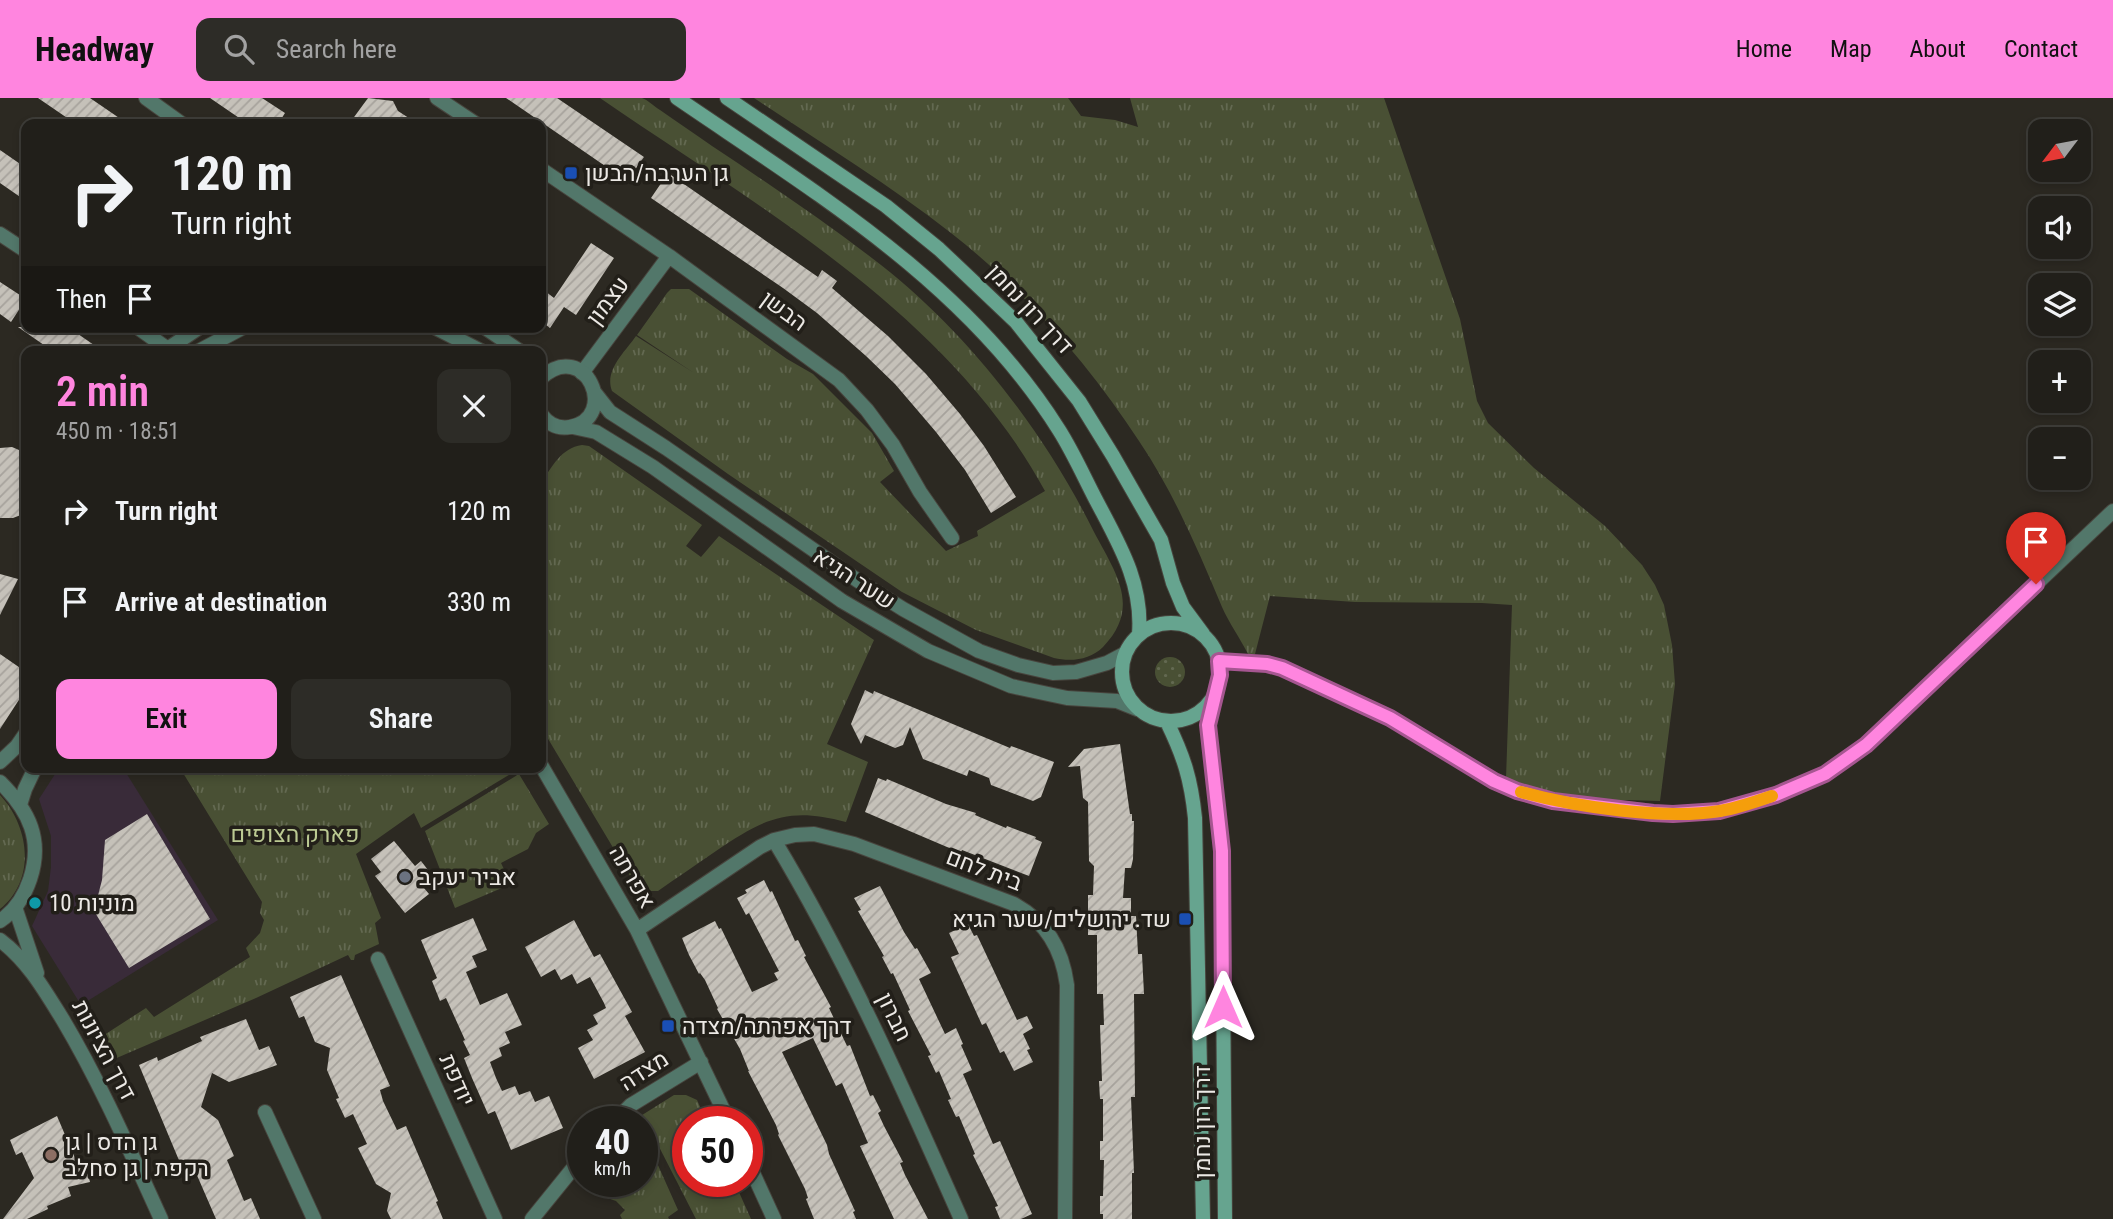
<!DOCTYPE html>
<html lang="en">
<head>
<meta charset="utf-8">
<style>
	:root { --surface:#211f1a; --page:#2d2c27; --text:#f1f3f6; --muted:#a2a2a2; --line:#3e3d39; --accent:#ff85df }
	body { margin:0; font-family:"Roboto Condensed",Heebo,sans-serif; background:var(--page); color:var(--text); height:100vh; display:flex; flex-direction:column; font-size:26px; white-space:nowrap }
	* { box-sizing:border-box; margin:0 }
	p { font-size:23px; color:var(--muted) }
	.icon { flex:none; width:38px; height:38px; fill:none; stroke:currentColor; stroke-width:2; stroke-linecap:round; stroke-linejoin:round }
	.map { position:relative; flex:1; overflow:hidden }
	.sheet { position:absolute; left:21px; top:248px; width:525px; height:427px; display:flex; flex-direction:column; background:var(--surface); border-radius:14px; box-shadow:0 4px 10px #0003,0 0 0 2px var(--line) }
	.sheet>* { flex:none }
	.top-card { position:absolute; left:21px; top:21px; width:525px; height:214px; border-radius:14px; box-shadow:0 4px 10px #0003,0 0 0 2px var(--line); background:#211f1a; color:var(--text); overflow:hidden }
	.needle { width:46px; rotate:238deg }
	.buttons { position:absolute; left:2028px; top:21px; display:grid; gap:14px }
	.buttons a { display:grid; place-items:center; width:63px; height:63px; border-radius:14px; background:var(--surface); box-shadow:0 4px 10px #0003,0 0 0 2px var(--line); font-size:35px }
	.speed { position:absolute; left:567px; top:1008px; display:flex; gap:14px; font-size:35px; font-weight:700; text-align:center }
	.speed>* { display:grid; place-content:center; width:91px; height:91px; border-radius:50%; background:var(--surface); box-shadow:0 4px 10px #0003,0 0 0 2px var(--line); line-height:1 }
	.speed small { font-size:18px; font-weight:400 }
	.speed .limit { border:10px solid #d22; background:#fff; color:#111 }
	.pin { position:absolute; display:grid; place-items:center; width:60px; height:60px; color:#fff; margin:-72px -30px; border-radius:50% 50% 50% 0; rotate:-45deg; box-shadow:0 0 7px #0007 }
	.pin .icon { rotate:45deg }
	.me { position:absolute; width:77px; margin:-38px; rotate:0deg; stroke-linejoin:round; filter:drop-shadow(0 0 5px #0008) }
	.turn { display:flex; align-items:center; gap:24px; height:147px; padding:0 35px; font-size:32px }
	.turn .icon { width:91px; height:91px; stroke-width:2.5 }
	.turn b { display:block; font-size:49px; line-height:60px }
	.then { display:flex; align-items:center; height:66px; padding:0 35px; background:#0003; gap:14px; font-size:26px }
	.round { display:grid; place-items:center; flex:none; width:74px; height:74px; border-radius:14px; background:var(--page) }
	.summary { display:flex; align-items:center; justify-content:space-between; height:119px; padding:0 35px }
	h1 { font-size:42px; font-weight:600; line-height:52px; color:var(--accent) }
	.primary-button { display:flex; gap:14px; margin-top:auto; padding:14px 35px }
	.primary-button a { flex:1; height:80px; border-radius:14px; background:var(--accent); color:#111; font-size:28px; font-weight:600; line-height:80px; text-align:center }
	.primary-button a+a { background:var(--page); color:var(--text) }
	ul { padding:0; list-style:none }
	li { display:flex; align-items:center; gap:21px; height:91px; padding:0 35px }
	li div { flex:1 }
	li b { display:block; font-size:26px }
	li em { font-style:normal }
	header { display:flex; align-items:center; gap:42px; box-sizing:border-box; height:98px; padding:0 35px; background:var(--accent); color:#111 }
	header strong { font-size:33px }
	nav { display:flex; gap:38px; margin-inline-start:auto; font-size:24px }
	.search { width:490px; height:63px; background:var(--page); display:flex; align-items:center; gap:18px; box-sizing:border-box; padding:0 24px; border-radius:14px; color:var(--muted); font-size:26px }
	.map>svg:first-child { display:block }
</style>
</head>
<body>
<header>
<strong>Headway</strong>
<div class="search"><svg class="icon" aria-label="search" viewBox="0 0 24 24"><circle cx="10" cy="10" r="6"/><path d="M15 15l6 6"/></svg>Search here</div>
<nav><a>Home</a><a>Map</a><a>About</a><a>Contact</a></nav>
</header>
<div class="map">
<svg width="2113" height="1121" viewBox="0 0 2113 1121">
	<defs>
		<pattern id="grass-tufts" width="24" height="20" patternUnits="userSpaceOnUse" patternTransform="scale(1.75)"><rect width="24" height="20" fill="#495034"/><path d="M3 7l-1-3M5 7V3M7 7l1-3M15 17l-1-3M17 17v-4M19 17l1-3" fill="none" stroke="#636951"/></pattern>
		<pattern id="garden-dots" width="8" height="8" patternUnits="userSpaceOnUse" patternTransform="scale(1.75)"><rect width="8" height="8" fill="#495034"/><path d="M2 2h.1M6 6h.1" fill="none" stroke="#636951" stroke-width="1.8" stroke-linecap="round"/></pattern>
		<pattern id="building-hatch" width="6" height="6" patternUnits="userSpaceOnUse" patternTransform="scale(1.75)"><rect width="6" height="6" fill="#c5c1b9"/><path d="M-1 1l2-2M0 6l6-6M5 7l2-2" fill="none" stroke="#a6a29c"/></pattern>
	</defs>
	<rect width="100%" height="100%" fill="#2c2922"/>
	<!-- commercial -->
	<path fill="#392b39" d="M 59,670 L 123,670 L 218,822 L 81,907 L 32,828 L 48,793 L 51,769 L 51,738 L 39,701 Z"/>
	<!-- grass -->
	<path fill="url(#grass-tufts)" d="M 600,0 C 612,0 631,0 642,0 C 648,2 655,9 660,12 C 677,24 695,36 712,48 C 769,86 827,125 881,167 C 969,236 1045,335 1094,434 C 1115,474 1142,509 1103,549 C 1090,562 1071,564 1054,560 L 976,532 L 902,494 L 728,376 L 612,293 C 604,272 625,254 636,238 L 694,275 L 637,237 L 667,195 L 671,191 L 689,191 L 787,261 L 813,276 L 872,335 L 894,373 L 880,384 L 946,453 L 978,438 L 977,433 L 1045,393 C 948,215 761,111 600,0 Z
		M 754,0 L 1068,0 L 1081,18 L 1115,22 L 1138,29 L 1130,0 L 1384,0 L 1460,221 L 1477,303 L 1488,325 L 1534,370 L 1605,428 L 1642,467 L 1655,487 L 1664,507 L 1672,547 L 1675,586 L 1660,703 C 1610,701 1553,705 1506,681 L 1512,507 L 1482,505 L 1355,504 L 1270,498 L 1255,556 L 1248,556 C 1240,540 1229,525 1222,509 C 1198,452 1174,395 1139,343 C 1089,266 1024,192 951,135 C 888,86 820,44 754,0 Z
		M 582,347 L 589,348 L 702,427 L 686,448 L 701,459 L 719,438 L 874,542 L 827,646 L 868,664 L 846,724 C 788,708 763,721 716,753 C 696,767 676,780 658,793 L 643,793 L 636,788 L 541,629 L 541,385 C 552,369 561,350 582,347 Z
		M 180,670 L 516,670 L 517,672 L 421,730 L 414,715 L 356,756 L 381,820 L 375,825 L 379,846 L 355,857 L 354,862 L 351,862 L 348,857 L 256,900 L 112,962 L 101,939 L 146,910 L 154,919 L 250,859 L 246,850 L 260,835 L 264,822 L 260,815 L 262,804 Z
		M 519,676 L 549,726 L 536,735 L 528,751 L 501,765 L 511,786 L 455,810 L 425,733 Z
		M 0,697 C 29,728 37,781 0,811 Z
		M 674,997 L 686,997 L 697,1002 L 707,1024 L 688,1024 L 688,1083 L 734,1083 L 751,1121 L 696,1121 L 655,1041 L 642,1039 L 642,1024 L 631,1024 Z
		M 642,1046 L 649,1047 L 678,1112 L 668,1119 L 669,1121 L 622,1121 L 620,1117 L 625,1112 L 616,1103 L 590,1094 L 598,1083 L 642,1083 Z"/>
	<!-- garden -->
	<path fill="url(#garden-dots)" d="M1155 574a15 15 0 1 1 30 0a15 15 0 1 1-30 0Z"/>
	<!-- building -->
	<path fill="url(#building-hatch)" d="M 38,0 L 90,0 L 128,26 L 76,26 Z
		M 210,0 L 262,0 L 285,15 L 278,26 L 248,26 Z
		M 368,0 L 393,3 L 398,13 L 418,26 L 349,26 Z
		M 506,0 L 557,0 L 644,59 L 627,83 Z
		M 0,52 L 26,70 L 26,103 L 0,85 Z
		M 668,75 L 818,179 L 822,172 L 837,183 L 832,190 L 888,238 L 926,276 L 960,316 L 984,348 L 1016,399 L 991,415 L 965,372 L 936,334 L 895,286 L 866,258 L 817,215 L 783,190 L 651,100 Z
		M 591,145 L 614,160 L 576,217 L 564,209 L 550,230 L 541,223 L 541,190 L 554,200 Z
		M 0,184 L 26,201 L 11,224 L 0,216 Z
		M 18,229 L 68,229 L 104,254 L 54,254 Z
		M 12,349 L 26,355 L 26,415 L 13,420 L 0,420 L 0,350 Z
		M 0,476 L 18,481 L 0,517 Z
		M 0,556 L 26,574 L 26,591 L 0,631 Z
		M 865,592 L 873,596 L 874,593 L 1010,650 L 1011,648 L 1054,664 L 1041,699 L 1033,703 L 991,687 L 989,680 L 969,672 L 967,678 L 923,661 L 910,629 L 903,647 L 895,650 L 865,637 L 861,646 L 851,626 Z
		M 1120,646 L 1130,716 L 1132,716 L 1132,723 L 1134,723 L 1133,761 L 1131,770 L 1125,770 L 1123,800 L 1131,800 L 1131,818 L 1136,818 L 1138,856 L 1142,856 L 1144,896 L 1134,896 L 1135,999 L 1131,999 L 1134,1075 L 1132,1075 L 1132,1121 L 1103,1121 L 1103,1116 L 1100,1116 L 1100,1098 L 1103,1098 L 1104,1062 L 1100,1062 L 1100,1043 L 1103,1043 L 1103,1001 L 1100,1001 L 1099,983 L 1102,983 L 1100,927 L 1104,927 L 1103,896 L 1097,896 L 1097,837 L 1088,837 L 1088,797 L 1093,797 L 1094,768 L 1089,763 L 1088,704 L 1083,700 L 1080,668 L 1068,669 L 1084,651 Z
		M 878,680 L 886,683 L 887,681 L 946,706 L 976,715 L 975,717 L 1006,730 L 1007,728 L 1036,739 L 1035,741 L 1042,744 L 1029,778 L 962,752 L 961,754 L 947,749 L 865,714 Z
		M 147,716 L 210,821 L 129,870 L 94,813 L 102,782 L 105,742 Z
		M 394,743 L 415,768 L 421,763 L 435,781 L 424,790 L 429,796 L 405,815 L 375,778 L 381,774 L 371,761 Z
		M 764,782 L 770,794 L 772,793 L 795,843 L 798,842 L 806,858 L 804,859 L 831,909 L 829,910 L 847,948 L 850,947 L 870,998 L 873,997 L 881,1013 L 878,1015 L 884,1028 L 903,1064 L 900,1065 L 905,1077 L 928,1121 L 894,1121 L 860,1048 L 868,1045 L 842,985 L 836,988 L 813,940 L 782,954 L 827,1047 L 829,1056 L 855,1113 L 853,1114 L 856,1121 L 814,1121 L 806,1101 L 808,1100 L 805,1091 L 778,1037 L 779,1036 L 776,1027 L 748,973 L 749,973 L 740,951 L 717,911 L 718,910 L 705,882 L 700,875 L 699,876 L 689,857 L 682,840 L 715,823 L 719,831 L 721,830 L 752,894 L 778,882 L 774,875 L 779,873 L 749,815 L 746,817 L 737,800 L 747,795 L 745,792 Z
		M 880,788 L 904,834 L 915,851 L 917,850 L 931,875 L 919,881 L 945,936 L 956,930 L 963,946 L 961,947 L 972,972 L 963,976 L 993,1046 L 1000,1043 L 1032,1116 L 1021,1121 L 1000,1121 L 995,1109 L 998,1108 L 973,1057 L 975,1056 L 959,1018 L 956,1019 L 948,1002 L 951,1001 L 939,973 L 936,975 L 928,958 L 931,957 L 908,913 L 910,912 L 893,875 L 891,876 L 882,859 L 884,858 L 858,813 L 861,812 L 854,800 Z
		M 473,820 L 487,852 L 472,858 L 477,869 L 466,874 L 480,907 L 507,895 L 522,927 L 505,934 L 510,945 L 499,950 L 502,958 L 490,964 L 496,980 L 502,993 L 515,988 L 519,997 L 530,993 L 535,1004 L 549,998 L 563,1030 L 511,1052 L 495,1013 L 488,1016 L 472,980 L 464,960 L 470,957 L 463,943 L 465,942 L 446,900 L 440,903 L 432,883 L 437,880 L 421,842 Z
		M 574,822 L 594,859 L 600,856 L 632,914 L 625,918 L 645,954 L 594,981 L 578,950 L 593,942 L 587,932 L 598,926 L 593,917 L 606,910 L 604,905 L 590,879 L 577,886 L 572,876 L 561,882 L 555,871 L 541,879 L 525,849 Z
		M 968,826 L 974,838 L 977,837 L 1017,922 L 1027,918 L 1033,930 L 1023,936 L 1030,951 L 1027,952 L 1033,964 L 1014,973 L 1004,953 L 1000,955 L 986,925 L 982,927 L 951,859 L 959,856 L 949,835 Z
		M 341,877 L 390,988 L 380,992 L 383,1003 L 397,1032 L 406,1028 L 438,1103 L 436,1104 L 443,1121 L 391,1121 L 387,1113 L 391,1095 L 376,1086 L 358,1050 L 367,1046 L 353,1016 L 345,1020 L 336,1001 L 339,1000 L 327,972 L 330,950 L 315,944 L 304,918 L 299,920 L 290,899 Z
		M 246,921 L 259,952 L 269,948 L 277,967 L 229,984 L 212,975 L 201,1009 L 218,1022 L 234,1058 L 227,1062 L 244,1103 L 251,1100 L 260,1121 L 216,1121 L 196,1075 L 186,1079 L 139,967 L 157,959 L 158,963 L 202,943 L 200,939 Z
		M 57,1018 L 77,1065 L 85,1063 L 90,1084 L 68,1089 L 71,1098 L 47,1108 L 48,1111 L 27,1121 L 3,1121 L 34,1080 L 22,1054 L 16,1057 L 10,1042 Z"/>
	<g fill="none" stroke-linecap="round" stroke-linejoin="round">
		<defs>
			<path id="minor" d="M 146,0 L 182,26
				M 437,0 L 476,26
				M 541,71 L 669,158 L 839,282 L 867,312 L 893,347 L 920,394 L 952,440
				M 0,136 L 26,153
				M 137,229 L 172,254
				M 582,275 L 669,158
				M 1219,563 L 1267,566 L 1282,570 L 1390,620 L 1494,683 L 1517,693 L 1553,703 L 1673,716 L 1719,713 L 1776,697 L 1825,676 L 1866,647 L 2113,413
				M 541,667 L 637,832 L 729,1024
				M 774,742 C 847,863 904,992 961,1121
				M 637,832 L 760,749 L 774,742 L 795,737 L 814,736 L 854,746 L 1014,806 C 1046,824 1062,850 1067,887 L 1065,1121
				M 378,861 L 495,1121
				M 265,1014 L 314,1121
				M 614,1024 L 631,1007 L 701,964
				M 747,1062 L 774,1121
				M 532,1121 L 583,1058"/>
			<path id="tertiary" d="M 434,229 L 483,254
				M 484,229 L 521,254
				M 163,254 L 200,229
				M 197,254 L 244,229
				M 541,280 C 586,239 620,320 570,329 C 558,331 548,326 541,316
				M 595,295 L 610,314 L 666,350 L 857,482 L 903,511 L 979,553 L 1018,567 L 1053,575 L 1076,574 L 1107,565 L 1124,556
				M 573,329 L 596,334 L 653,369 L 842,503 L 928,553 L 1011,588 L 1067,600 L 1117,603 L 1137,611
				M 0,664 L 17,648 L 26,635
				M 0,684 C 13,697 25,711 31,729 C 42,761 28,804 0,823
				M 20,707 L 25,691 L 35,670
				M 15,809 L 37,875
				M 0,842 C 28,863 45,893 63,922 C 101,986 130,1053 161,1121"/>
			<path id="secondary" d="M 677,0 C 816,95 967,185 1059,332 C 1073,354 1084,379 1096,402 C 1119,446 1143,485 1139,536
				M 727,0 L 886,108 L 939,151 L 1016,224 L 1079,303 L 1113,358 L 1161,442 L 1173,485 L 1183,509 L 1203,536
				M1122 574a49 49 0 1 1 98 0a49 49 0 1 1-98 0Z
				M 1217,592 L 1208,627 L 1222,753 L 1225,1121
				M 1167,624 C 1184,659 1191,681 1195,720 L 1203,1121"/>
		</defs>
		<!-- minor casing -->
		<use href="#minor" stroke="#47443d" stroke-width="16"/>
		<!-- tertiary casing -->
		<use href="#tertiary" stroke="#47443d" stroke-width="16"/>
		<!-- secondary casing -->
		<use href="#secondary" stroke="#47443d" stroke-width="16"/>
		<!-- minor -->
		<use href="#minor" stroke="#52776a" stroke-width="14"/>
		<!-- tertiary -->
		<use href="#tertiary" stroke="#52776a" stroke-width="14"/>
		<!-- secondary -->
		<use href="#secondary" stroke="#66a48f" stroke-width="14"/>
	</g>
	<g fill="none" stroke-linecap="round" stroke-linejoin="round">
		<defs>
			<path id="route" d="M 1223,909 L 1222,753 L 1208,627 L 1220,577 L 1219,563 L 1267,566 L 1282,570 L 1390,620 L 1494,683 L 1517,693 L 1553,703 L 1653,715 L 1673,716 L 1719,713 L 1776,697 L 1825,676 L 1866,647 L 2036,486"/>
		</defs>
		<!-- route casing -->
		<use href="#route" stroke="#a65691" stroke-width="18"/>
		<!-- route -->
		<use href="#route" stroke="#ff85df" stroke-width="12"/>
		<!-- slow -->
		<path stroke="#f59e0b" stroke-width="12" d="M 1521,694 C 1575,709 1665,722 1720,713 C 1738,710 1755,704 1772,698"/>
	</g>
	<!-- markers -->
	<g fill="#1a4fb4" stroke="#221f19" stroke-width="2.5">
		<rect x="564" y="68" width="14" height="14" rx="3.5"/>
		<rect x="1178" y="814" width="14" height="14" rx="3.5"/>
		<rect x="661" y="921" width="14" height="14" rx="3.5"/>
	</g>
	<circle fill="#6b7280" stroke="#221f19" stroke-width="2.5" cx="405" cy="779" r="7"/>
	<circle fill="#0f9aa8" stroke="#221f19" stroke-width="2.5" cx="35" cy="805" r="7"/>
	<circle fill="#8d6e63" stroke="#221f19" stroke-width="2.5" cx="51" cy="1057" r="7"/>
	<g text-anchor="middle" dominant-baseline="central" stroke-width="7" stroke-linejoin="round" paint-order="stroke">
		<!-- poi labels -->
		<g font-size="23" fill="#ece9e5" stroke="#221f19" text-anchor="start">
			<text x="585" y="75">גן הערבה/הבשן</text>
			<text x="419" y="779">אביר יעקב</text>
			<text x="49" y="805">מוניות 10</text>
			<text x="1171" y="821" text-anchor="end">שד. ירושלים/שער הגיא</text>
			<text x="682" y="928">דרך אפרתה/מצדה</text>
			<text x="65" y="1044">גן הדס | גן<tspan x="65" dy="26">רקפת | גן סחלב</tspan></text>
		</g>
		<!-- street labels -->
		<g font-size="23" fill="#ece9e5" stroke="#221f19">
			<text transform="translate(608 203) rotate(-53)">עצמון</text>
			<text transform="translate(1030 211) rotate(47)">דרך רון נחמן</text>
			<text transform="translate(784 213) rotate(36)">הבשן</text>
			<text transform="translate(854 481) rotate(33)">שער הגיא</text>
			<text transform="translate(984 772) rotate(21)">בית לחם</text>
			<text transform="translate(632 779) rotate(60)">אפרתה</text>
			<text transform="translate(894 919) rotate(64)">חברון</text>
			<text transform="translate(104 952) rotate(62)">דרך הציונות</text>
			<text transform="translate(644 973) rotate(-33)">מצדה</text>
			<text transform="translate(457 982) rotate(66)">יודפת</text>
			<text transform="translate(1202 1024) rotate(-90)">דרך רון נחמן</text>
		</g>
		<!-- park labels -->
		<g font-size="23" fill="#bbc992" stroke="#221f19">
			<text x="295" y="736">פארק הצופים</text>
		</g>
	</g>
</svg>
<div class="buttons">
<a><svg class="needle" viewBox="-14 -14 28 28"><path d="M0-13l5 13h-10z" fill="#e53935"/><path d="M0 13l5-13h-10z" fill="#a2a2a2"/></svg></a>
<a><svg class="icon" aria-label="sound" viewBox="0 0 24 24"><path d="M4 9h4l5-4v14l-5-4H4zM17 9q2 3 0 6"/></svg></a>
<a><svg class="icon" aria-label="layers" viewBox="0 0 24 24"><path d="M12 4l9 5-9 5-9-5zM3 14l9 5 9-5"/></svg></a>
<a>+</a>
<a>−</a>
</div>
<div class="speed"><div>40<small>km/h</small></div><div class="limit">50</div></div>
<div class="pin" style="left:2036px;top:486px;background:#d93025"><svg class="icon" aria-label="arrive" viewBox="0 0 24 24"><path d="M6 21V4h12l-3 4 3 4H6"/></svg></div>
<svg class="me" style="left:1223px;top:909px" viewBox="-20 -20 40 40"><path d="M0-17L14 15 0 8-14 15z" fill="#ff85df" stroke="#fff" stroke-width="4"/></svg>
<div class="top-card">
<div class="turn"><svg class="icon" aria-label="right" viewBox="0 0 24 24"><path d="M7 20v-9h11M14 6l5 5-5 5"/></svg><div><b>120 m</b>Turn right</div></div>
<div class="then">Then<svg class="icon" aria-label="arrive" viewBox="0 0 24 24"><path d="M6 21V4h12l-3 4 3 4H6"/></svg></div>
</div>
<section class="sheet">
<div class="summary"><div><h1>2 min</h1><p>450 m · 18:51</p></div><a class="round"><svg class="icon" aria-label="close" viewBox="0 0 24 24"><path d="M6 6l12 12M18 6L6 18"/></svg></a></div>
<ul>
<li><svg class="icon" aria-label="right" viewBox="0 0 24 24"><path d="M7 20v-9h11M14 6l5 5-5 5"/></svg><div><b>Turn right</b></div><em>120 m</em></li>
<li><svg class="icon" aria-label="arrive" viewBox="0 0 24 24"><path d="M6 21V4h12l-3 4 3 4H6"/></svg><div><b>Arrive at destination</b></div><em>330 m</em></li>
</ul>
<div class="primary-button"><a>Exit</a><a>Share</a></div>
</section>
</div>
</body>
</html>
